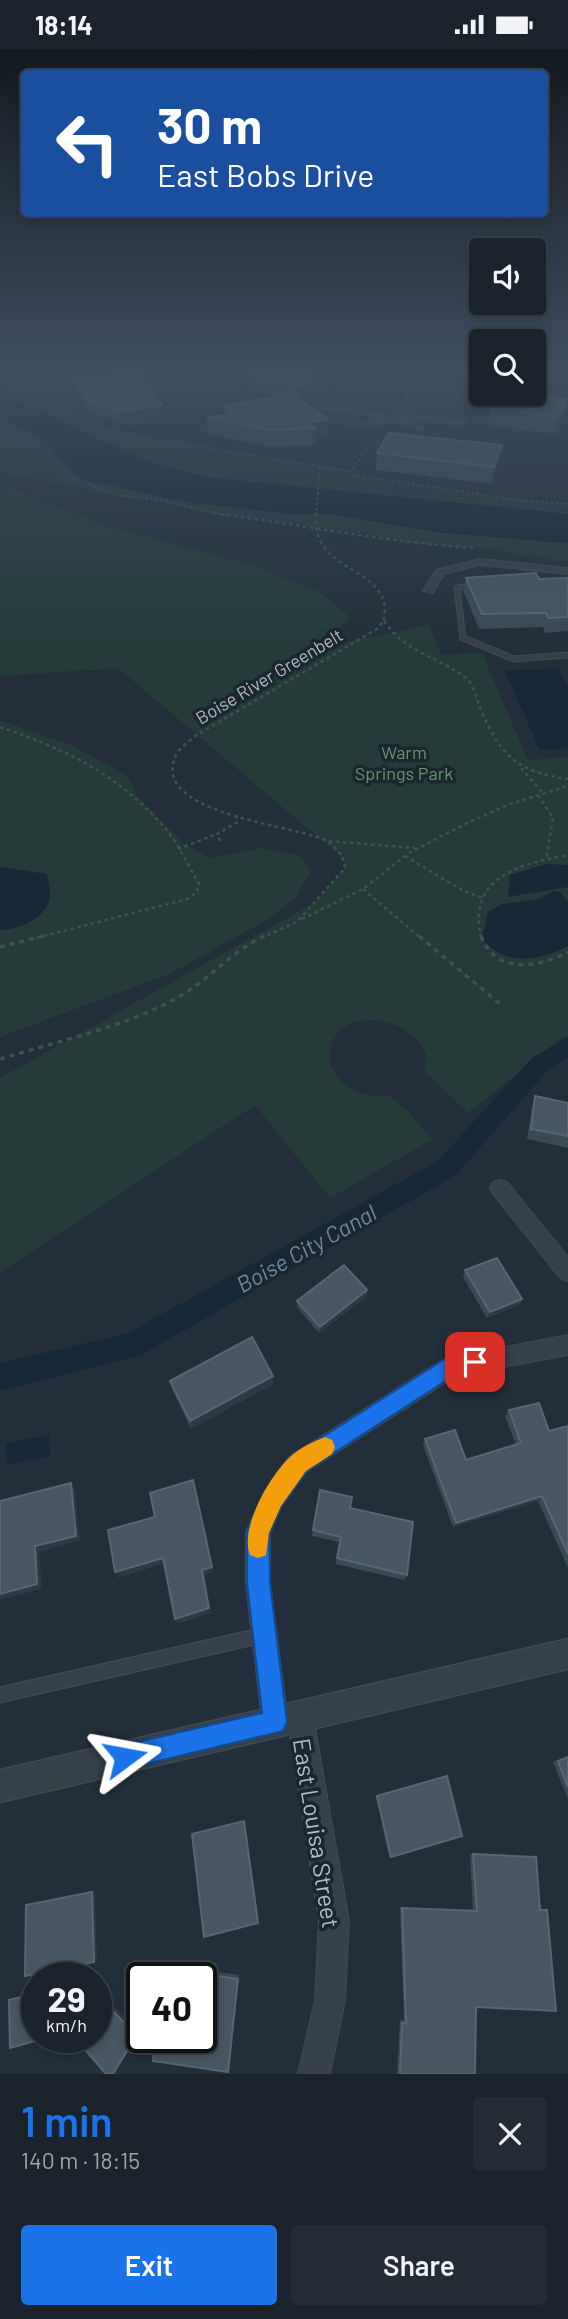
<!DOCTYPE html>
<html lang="en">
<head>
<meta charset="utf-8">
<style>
	:root { --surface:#1a232c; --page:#232b34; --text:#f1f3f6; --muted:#9fa4a9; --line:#384048; --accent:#1a73e8 }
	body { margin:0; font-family:Barlow,sans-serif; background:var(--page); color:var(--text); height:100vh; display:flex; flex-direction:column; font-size:26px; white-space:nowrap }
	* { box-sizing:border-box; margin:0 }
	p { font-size:23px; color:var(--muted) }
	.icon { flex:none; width:38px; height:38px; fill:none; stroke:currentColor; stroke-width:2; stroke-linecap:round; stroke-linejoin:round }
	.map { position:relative; height:2025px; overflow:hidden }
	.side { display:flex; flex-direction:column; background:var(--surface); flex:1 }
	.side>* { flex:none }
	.hud { position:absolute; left:21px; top:21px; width:527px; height:147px; border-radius:7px; box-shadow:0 4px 10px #0003,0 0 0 2px var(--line); background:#1a4fa0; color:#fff; overflow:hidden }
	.controls { position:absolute; left:469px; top:189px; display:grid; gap:14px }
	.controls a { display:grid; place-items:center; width:77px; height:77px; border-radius:7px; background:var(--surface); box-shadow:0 4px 10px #0003,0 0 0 2px var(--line); font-size:35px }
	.speed { position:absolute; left:21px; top:1913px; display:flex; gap:14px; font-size:35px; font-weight:700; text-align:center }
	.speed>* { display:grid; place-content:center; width:91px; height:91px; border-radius:50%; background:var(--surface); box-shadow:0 4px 10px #0003,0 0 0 2px var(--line); line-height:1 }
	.speed small { font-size:18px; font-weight:400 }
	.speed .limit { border:4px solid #111; border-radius:10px; background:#fff; color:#111 }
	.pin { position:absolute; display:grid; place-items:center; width:60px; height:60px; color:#fff; margin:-30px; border-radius:14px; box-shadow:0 4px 10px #0006 }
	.me { position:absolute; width:77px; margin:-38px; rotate:77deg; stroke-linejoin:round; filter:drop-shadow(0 0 5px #0008) }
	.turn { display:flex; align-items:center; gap:24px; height:147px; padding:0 21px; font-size:32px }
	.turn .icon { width:91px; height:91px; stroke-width:2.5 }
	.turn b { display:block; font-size:49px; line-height:60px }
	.round { display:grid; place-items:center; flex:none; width:74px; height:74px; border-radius:7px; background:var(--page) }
	.summary { display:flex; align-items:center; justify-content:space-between; height:119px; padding:0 21px }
	h1 { font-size:42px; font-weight:600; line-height:52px; color:var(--accent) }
	.button { display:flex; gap:14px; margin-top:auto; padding:14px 21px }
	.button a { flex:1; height:80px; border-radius:7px; background:var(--accent); color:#fff; font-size:28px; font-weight:600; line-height:80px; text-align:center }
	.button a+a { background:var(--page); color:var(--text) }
	.status { display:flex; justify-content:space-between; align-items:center; height:49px; padding:0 35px; background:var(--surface); direction:ltr }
	.status svg { height:19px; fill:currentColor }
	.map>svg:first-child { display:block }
</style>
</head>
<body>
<div class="status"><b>18:14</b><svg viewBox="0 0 49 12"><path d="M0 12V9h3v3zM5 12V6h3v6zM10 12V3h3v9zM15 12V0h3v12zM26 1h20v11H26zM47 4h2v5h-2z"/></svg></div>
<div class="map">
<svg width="568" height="2025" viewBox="0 0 568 2025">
	<rect width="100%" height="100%" fill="#222f3a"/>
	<!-- green -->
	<path fill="#243b3a" d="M 0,334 C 39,349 75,372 115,384 L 350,422 L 354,426 C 425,439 496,450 568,455 L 568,465 L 205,428 L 156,415 L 108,395 L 44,363 L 0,347 Z
		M 0,371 L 42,389 L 69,419 L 186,453 L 292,465 L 328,465 L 443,484 L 568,494 L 568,513 L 490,500 L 404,494 L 375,486 L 198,462 L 157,451 L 115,446 L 0,423 Z
		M 0,435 L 107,477 L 254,517 L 320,543 L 350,568 L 322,598 L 429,576 L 441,606 L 482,604 L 528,711 L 568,708 L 568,990 L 564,987 L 468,1064 L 425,1023 L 426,1004 C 410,967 338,954 330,1002 C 326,1025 349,1042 369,1046 C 375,1048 385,1045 390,1048 C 406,1057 420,1078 433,1090 L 330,1149 L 255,1056 L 0,1224 L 0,1029 L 314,854 L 345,819 L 344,810 L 118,619 L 0,627 Z
		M 0,671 L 71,696 L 128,727 L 138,748 L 183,794 L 211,809 L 261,799 L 301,807 L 311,822 L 296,848 L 269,870 L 169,925 L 0,988 Z"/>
	<!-- water -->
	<path fill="#162737" d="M 0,348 L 44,363 L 108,395 L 156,415 L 205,428 L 568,465 L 568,494 L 443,484 L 328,465 L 292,465 L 186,453 L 80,430 L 42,389 L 0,371 Z
		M 558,619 L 568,639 L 568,699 L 540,701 L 505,622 Z
		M 546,815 L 568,816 L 568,838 L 508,848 L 510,826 Z
		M 0,818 L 47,825 C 48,832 51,842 50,848 C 46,870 18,881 0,881 Z
		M 554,842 L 560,843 L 568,853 L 568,897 C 539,912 503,918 482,889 L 488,863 L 502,855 L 538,850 Z
		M 49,1386 L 50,1407 L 7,1416 L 6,1394 Z"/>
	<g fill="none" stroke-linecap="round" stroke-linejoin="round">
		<!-- canal -->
		<path fill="#162737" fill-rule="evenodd" d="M 568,988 L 568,1008 L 548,1021 L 456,1126 L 141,1306 L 0,1342 L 0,1314 L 126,1285 L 438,1112 L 532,1009 Z"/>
		<defs>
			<path id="service-far2" d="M 331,334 L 349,325
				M 417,335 L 453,339
				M 320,357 L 392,369 L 421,379
				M 348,378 L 411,368 L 462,374"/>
			<path id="service-far1" d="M 474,536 L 457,539 L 463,589 L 514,610 L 568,606"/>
			<path id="service" d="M 0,1646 L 263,1586"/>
			<path id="minor" d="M 427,316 L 435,316 L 395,371 L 389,371 Z
				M 480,510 L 568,519 L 568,525 L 480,516 L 444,525 L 433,544 L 423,542 L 436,521 Z
				M 500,1131 L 507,1133 L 568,1208 L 568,1232 L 561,1230 L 493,1145 L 490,1139 L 493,1133 Z
				M 568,1286 L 568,1306 L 456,1327 L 306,1423 L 281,1458 L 270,1484 L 270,1534 L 287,1666 L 291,1659 L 300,1655 L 309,1659 L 313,1668 L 349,1872 L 345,1951 L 330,2025 L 298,2025 L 315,1951 L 319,1872 L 288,1674 L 284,1682 L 275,1686 L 266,1682 L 262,1673 L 246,1534 L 246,1483 L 265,1442 L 290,1407 L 444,1310 Z"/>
			<path id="tertiary" d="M 568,1590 L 568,1620 L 0,1753 L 0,1721 Z"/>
			<path id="secondary" d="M 376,316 L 409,316 L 481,325 L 481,331 L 382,319 Z
				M 534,328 L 568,329 L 568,335 L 534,334 Z"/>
		</defs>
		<!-- service-far2 casing -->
		<use href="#service-far2" stroke="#3f4a53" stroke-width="6"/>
		<!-- service-far1 casing -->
		<use href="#service-far1" stroke="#3f4a53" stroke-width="7"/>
		<!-- service casing -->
		<use href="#service" stroke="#3f4a53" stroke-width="17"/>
		<!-- minor casing -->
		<use href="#minor" stroke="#3f4a53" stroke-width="2"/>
		<!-- tertiary casing -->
		<use href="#tertiary" stroke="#3f4a53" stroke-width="3"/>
		<!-- secondary casing -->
		<use href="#secondary" stroke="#3f4a53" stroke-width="3"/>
		<!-- path-far2 -->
		<path stroke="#3d5352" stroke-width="2" stroke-dasharray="2.5 2.5" stroke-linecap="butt" d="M 0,334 L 115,384 L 350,422
			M 103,380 L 168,370 L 174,363 L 171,354
			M 378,386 L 350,422 L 354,426 L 517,451 L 568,455
			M 60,423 L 115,446 L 157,451 L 226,466
			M 316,466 L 320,418"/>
		<!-- path-far1 -->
		<path stroke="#3d5352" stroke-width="2.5" stroke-dasharray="3.5 3.5" stroke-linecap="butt" d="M 213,464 C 301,476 387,493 475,499
			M 384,572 C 407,606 442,608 468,631 C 474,637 477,652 481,661 C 500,707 519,723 568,730
			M 0,678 C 67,701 117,724 165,779 C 179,795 188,817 199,835 L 197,843 L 187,850 L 36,889
			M 521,719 L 543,744
			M 538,746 L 553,769 L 546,811
			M 220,792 L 217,785 L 238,773 L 237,769
			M 329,792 L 415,799
			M 178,800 L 217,785
			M 405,807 L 462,841 L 485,850
			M 363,840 L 421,889
			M 302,870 L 363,840 L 409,804 L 463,776 L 510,755 L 568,737
			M 261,889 L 297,873 L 345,819 C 344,808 338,800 328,793 C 303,776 147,767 176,706 C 179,699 190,692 195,687 L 377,580 L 384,572 C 384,566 386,556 383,550 C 369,516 311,518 316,464
			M 481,889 C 467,826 522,815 568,806"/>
		<!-- path -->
		<path stroke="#3d5352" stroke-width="3.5" stroke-dasharray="5 5" stroke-linecap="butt" d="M 419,887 L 500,955
			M 481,887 C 496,926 538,919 568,903
			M 0,898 L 43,887
			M 0,1010 C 58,992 130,977 182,946 C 212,928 233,901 265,887"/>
		<!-- service-far2 -->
		<use href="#service-far2" stroke="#36414a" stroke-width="4.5"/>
		<!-- service-far1 -->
		<use href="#service-far1" stroke="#36414a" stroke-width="5"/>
		<!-- service -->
		<use href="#service" stroke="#36414a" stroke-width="14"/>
		<!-- minor -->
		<use href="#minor" fill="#36414a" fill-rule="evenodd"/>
		<!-- tertiary -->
		<use href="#tertiary" fill="#36414a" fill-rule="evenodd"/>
		<!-- secondary -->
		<use href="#secondary" fill="#44505d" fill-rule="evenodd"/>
	</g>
	<!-- wall -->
	<path fill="#3a4a55" d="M 106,316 L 225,316 L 180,322 L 181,329 L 145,334 L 162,356 L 163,369 L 120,375 L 89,362 L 76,341 L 74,329 L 112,324 Z
		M 245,324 L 322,342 L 302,352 L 327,387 L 315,389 L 315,396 L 272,398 L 208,385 L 207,369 L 226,365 L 225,357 L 275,348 L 246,339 Z
		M 567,350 L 564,366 L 555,385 L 488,376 L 490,359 Z
		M 377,404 L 499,413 L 491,435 L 376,421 Z
		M 466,529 L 539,530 L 568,529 L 568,582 L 545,584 L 543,578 L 479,580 L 464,543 Z
		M 535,1047 L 568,1054 L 568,1099 L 527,1090 L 532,1058 Z
		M 465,1221 L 522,1250 L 519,1256 L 487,1269 L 463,1228 Z
		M 367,1241 L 366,1248 L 319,1284 L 297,1258 L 297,1252 Z
		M 170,1332 L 273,1335 L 191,1380 L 172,1340 Z
		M 509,1361 L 549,1382 L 568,1377 L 568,1519 L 538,1452 L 453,1478 L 423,1396 L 425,1390 L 466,1411 L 516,1396 L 505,1367 Z
		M 350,1459 L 407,1526 L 404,1531 L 336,1515 L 339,1493 L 312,1487 L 313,1481 Z
		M 568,1707 L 568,1750 L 553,1713 Z
		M 447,1727 L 391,1808 L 389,1808 L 376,1748 Z
		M 470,1805 L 536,1808 L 540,1860 L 547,1861 L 476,1958 L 475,2025 L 397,2025 L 400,1971 L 404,1971 L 400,1858 L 473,1861 Z
		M 168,1916 L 239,1926 L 228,2023 L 166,1919 Z"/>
	<!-- shaded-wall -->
	<path fill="#2b3a45" d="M 174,316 L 225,316 L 180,322 L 181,329 L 138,335 L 137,324 Z
		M 323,326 L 322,342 L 298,354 L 298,338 Z
		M 567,350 L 564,366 L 555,385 L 558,368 Z
		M 162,356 L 163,369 L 120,375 L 119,363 Z
		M 328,370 L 327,387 L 315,389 L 315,379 L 308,374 Z
		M 502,396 L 499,413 L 491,435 L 494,418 Z
		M 367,1241 L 366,1248 L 319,1284 L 320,1278 Z
		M 522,1250 L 519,1256 L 487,1269 L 490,1263 Z
		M 273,1327 L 273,1335 L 191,1380 L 190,1372 Z
		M 193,1431 L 213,1523 L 203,1527 L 211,1564 L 177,1575 L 175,1570 L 202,1521 Z
		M 71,1434 L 75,1441 L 80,1492 L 39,1503 L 42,1540 L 0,1551 L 0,1545 Z
		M 542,1447 L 538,1452 L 453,1478 L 456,1474 Z
		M 163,1509 L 165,1514 L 118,1529 L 115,1523 Z
		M 244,1772 L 259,1872 L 258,1874 Z
		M 95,1842 L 97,1911 L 94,1913 L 92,1843 Z
		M 239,1926 L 230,2017 L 228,2023 L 238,1930 Z
		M 35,1943 L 37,1990 L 35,1992 L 33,1945 Z
		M 109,1951 L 139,1984 L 114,2025 L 106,1954 Z"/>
	<!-- building -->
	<path fill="#475662" stroke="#576671" stroke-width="2" d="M 113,316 L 178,316 L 180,318 L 137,324 L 162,356 L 119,363 L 87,350 L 74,329 L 119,324 Z
		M 263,316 L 285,316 L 323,326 L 298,338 L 245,324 Z
		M 291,345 L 328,370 L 308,374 L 315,379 L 272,381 L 207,369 L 233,364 L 225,357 Z
		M 499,345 L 524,345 L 567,350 L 558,368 L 490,359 Z
		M 389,384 L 502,396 L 494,418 L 377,404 Z
		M 536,524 L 539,530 L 568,529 L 568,568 L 548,569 L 546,564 L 482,565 L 466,529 Z
		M 535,1047 L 568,1054 L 568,1087 L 531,1080 Z
		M 497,1209 L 522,1250 L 490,1263 L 465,1221 Z
		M 344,1216 L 367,1241 L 320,1278 L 297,1252 Z
		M 252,1288 L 273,1327 L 190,1372 L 170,1332 Z
		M 539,1354 L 549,1382 L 568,1377 L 568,1505 L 542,1447 L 456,1474 L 425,1390 L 455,1381 L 466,1411 L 521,1394 L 509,1361 Z
		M 193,1431 L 212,1518 L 202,1521 L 209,1559 L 175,1570 L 163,1509 L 115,1523 L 108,1481 L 155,1468 L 150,1444 Z
		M 71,1434 L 76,1487 L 35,1497 L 37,1535 L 0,1545 L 0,1452 Z
		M 320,1441 L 352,1448 L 350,1459 L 413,1473 L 407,1526 L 337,1509 L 341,1488 L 313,1481 Z
		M 568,1708 L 568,1738 L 558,1712 Z
		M 447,1727 L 462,1787 L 391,1808 L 377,1747 Z
		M 244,1772 L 258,1874 L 204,1888 L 192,1785 Z
		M 473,1805 L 536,1808 L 540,1861 L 547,1861 L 556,1962 L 476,1958 L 475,2025 L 400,2025 L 402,1974 L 406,1975 L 402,1859 L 477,1862 Z
		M 92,1843 L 94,1913 L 25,1927 L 26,1856 Z
		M 166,1919 L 238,1930 L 228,2023 L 153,2012 L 156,1988 L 201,1988 L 201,1928 L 164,1928 Z
		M 33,1945 L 35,1992 L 10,1999 L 9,1951 Z
		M 106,1954 L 136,1987 L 113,2025 L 106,2025 L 80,1995 L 84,1988 L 96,1988 L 96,1969 Z"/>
	<!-- sky -->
	<linearGradient id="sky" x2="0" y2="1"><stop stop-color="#131a20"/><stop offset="0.53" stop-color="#3e4d60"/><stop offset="1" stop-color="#3e4d60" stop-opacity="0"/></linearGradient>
	<rect width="568" height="599" fill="url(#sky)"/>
	<!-- route -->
	<path fill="#1a73e8" stroke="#114b97" stroke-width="2" d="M 475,1303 L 482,1306 L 485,1313 L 482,1320 L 455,1326 L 306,1422 L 281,1457 L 269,1484 L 270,1534 L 287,1673 L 283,1682 L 125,1720 L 116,1717 L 113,1708 L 116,1699 L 125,1696 L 262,1664 L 247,1534 L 247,1483 L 265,1442 L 291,1408 L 445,1310 Z"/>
	<!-- slow -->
	<path fill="#f59e0b" d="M 325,1388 L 332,1391 L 335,1398 L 332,1405 L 306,1422 L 281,1457 L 269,1484 L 266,1506 L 258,1509 L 250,1506 C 239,1479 271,1425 291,1407 C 300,1399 314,1392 325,1388 Z"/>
	<g text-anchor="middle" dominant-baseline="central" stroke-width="7" stroke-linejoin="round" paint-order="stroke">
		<!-- far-street labels -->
		<g font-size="18" fill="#b1bcc6" stroke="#1b262f">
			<text transform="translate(269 627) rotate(-31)">Boise River Greenbelt</text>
		</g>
		<!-- far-park labels -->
		<g font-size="18" fill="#68966d" stroke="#1b262f">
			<text x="404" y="703">Warm<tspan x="404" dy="21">Springs Park</tspan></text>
		</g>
		<!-- water labels -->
		<g font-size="23" font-style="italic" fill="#6a8aa5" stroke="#1b262f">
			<text transform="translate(306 1199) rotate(-29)">Boise City Canal</text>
		</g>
		<!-- near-street labels -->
		<g font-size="24" fill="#b1bcc6" stroke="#1b262f">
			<text transform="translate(317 1784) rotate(81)">East Louisa Street</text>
		</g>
	</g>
</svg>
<div class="controls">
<a><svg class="icon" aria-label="sound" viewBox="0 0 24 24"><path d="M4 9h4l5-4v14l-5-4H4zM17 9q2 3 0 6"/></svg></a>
<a><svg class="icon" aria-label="search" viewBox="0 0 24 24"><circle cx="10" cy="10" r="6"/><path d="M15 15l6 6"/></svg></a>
</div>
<div class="speed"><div>29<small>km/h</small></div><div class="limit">40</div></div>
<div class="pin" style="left:475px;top:1313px;background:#d93025"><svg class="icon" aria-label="arrive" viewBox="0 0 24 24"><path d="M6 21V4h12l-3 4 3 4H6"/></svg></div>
<svg class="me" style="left:125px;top:1708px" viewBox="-20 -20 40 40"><path d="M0-17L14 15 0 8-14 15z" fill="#1a73e8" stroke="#fff" stroke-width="4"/></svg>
<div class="hud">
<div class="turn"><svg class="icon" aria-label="left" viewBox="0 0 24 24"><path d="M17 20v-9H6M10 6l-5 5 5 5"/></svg><div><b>30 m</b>East Bobs Drive</div></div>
</div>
</div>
<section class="side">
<div class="summary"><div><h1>1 min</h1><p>140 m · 18:15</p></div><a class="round"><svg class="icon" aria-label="close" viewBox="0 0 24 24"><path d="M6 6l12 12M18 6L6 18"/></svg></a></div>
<div class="button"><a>Exit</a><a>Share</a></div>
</section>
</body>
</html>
